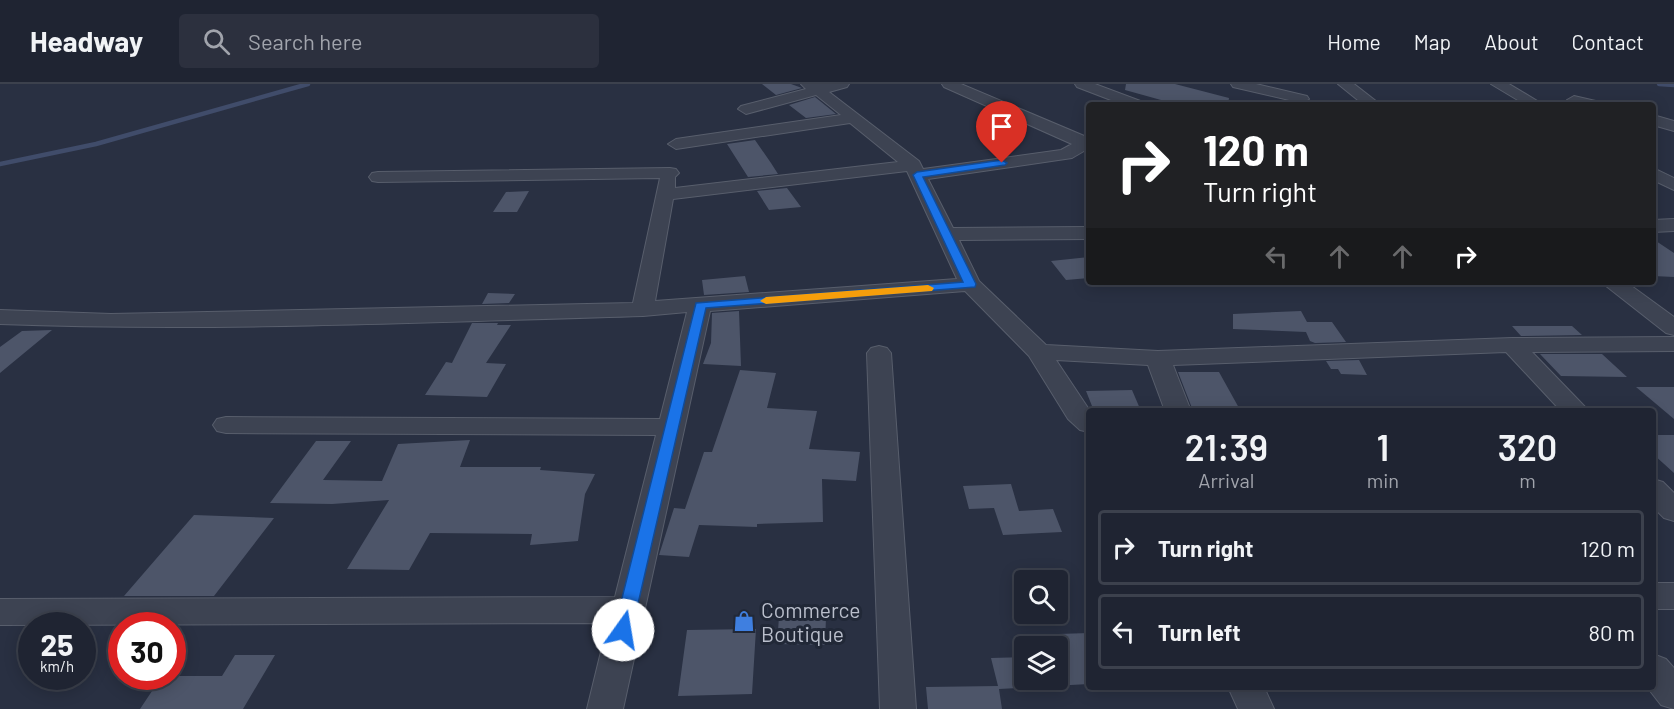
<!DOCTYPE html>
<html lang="en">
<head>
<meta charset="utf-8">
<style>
	:root { --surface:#1f2432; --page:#2c303e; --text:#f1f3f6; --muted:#a1a4ac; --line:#3c414d }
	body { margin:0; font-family:Barlow,sans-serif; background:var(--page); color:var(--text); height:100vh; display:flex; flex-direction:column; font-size:22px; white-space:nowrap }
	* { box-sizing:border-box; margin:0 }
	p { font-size:20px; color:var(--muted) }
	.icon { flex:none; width:33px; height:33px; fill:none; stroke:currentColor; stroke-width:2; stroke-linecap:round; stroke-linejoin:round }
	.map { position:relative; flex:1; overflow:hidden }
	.side { position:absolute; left:1086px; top:324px; width:570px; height:282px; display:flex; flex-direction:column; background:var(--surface); border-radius:6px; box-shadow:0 3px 15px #0003,0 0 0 2px var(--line) }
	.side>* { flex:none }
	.guide { position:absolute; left:1086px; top:18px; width:570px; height:183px; border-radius:6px; box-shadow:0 3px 15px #0003,0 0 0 2px var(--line); background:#202124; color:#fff; overflow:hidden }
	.buttons { position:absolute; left:1014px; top:486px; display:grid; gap:12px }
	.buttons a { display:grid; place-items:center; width:54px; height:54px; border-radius:6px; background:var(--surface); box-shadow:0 3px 15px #0003,0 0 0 2px var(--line); font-size:30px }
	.speed { position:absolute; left:18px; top:528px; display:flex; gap:12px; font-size:30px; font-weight:700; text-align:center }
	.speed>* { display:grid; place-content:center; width:78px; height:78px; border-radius:50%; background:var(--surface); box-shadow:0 3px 15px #0003,0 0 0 2px var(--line); line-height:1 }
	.speed small { font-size:15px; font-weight:400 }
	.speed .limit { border:9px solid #d22; background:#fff; color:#111 }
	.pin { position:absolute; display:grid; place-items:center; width:51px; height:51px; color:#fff; margin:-62px -26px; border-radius:50% 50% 50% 0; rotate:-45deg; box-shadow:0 0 6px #0007 }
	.pin .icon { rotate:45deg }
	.me { position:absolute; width:66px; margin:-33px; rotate:13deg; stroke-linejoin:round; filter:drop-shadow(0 0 4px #0008) }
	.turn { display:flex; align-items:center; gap:21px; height:126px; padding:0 18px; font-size:27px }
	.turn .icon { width:78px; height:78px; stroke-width:2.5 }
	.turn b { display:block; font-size:42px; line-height:51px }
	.lanes { display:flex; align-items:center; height:57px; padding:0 18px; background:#0003; justify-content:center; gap:30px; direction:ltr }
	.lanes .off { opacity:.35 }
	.eta { display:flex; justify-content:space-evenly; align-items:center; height:102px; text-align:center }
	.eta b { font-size:36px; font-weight:600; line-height:42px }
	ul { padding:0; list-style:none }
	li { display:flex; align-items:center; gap:18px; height:75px; margin:0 12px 9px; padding:0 6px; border:3px solid var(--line); border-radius:6px }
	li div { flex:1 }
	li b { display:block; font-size:22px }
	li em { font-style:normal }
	header { display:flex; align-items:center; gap:36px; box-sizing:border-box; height:84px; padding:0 30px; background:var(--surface); border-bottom:2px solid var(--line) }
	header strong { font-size:28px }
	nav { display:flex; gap:33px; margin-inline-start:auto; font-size:21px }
	.search { width:420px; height:54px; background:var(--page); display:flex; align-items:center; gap:15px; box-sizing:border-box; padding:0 21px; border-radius:6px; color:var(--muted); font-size:22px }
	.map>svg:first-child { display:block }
</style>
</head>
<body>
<header>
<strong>Headway</strong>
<div class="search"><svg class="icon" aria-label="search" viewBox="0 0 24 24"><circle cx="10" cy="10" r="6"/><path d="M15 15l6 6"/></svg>Search here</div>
<nav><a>Home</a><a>Map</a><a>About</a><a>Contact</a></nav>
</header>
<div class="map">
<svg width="1674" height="625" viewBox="0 0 1674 625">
	<rect width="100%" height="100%" fill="#293042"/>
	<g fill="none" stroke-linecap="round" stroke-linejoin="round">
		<!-- stream -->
		<path stroke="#404c6a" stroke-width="4.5" d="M 1659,0 L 1674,1
			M 0,80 L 96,60 L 308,0"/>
	</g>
	<!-- building -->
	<path fill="#4d5569" d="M 762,0 L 791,0 L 802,4 L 776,11 Z
		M 1126,0 L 1175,0 L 1229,14 L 1228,21 L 1179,21 L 1125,6 Z
		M 815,13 L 836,30 L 806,34 L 789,21 Z
		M 755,56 L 771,79 L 778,90 L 748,93 L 727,60 Z
		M 787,104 L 801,123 L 769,126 L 757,107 Z
		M 529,107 L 517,128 L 493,128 L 506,108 Z
		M 1653,155 L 1674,169 L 1674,193 L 1653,192 Z
		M 1089,173 L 1089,194 L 1066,196 L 1051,177 Z
		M 745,192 L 749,208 L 704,211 L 702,196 Z
		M 488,209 L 515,210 L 509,219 L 482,220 Z
		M 739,227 L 741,282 L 703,280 L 711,259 L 712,229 Z
		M 1301,227 L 1307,238 L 1332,238 L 1346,258 L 1315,259 L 1310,257 L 1306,248 L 1233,245 L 1233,230 Z
		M 472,239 L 498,239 L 497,241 L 511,241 L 486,279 L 506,280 L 487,313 L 425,311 L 446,278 L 452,279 Z
		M 1512,242 L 1572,242 L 1582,251 L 1521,252 Z
		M 52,246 L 0,289 L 0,263 L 22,247 Z
		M 1540,270 L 1602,270 L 1627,293 L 1561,292 Z
		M 1359,276 L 1367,291 L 1341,290 L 1338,285 L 1331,285 L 1326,277 Z
		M 740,286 L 776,289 L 767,324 L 817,327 L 809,365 L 860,368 L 856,397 L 822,395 L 823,438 L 757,440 L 757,443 L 699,441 L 689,473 L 659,471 L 674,424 L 685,425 L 704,368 L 712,368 Z
		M 1178,288 L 1219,288 L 1239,324 L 1192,324 Z
		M 1636,303 L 1674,303 L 1674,335 Z
		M 1132,306 L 1141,327 L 1094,327 L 1086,307 Z
		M 1653,351 L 1674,351 L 1674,389 L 1653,370 Z
		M 470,356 L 460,383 L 541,383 L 540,386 L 595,390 L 585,410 L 578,457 L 530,461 L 532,450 L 430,449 L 409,486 L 347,485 L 389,416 L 332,420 L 270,419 L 316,357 L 351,357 L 323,396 L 382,397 L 398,360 Z
		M 1011,400 L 1019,427 L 1053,425 L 1062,448 L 1003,451 L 994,424 L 969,425 L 963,402 Z
		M 194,431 L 274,434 L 214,512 L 124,512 Z
		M 779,533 L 826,533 L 825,561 L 777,560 Z
		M 756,545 L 752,610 L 678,612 L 687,546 Z
		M 1089,549 L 1089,600 L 999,605 L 1002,625 L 928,625 L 926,603 L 998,602 L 991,574 L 1024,573 L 1024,596 L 1058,596 L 1058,562 L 1030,562 L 1027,551 Z
		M 235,571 L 275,571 L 243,625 L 140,625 L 162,592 L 222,592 Z"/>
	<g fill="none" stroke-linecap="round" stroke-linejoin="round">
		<defs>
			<path id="minor" d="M 801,0 L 849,0 L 847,3 L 829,8 L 919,77 L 923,85 L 1061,66 L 1072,60 L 944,3 L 942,0 L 961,0 L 1089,54 L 1089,64 L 1072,74 L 928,95 L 953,144 L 1089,143 L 1089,155 L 959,156 L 979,197 L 1046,261 L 1158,267 L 1512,254 L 1674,253 L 1674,267 L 1532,268 L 1589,327 L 1561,327 L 1506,268 L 1173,281 L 1191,327 L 1165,327 L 1148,281 L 1056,276 L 1090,327 L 1089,348 L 1080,346 L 1068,335 L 1029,272 L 965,207 L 710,227 L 623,625 L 587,625 L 608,539 L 0,541 L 0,515 L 615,513 L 656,351 L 226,349 L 217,347 L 213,341 L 217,335 L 226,333 L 660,335 L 687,228 L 643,232 C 429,238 214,248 0,240 L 0,226 L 111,230 L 633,219 L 660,94 L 378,98 L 372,97 L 369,93 L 372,89 L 378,88 L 670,84 L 676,85 L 679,89 L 675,93 L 675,104 L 898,78 L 850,39 L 676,65 L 668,60 L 676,55 L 841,31 L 816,11 L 746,30 L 738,25 L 741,22 L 806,5 ZM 907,87 L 957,195 L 655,217 L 673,115 Z
				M 1075,0 L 1095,0 L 1143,18 L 1145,21 L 1124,21 L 1077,3 Z
				M 1231,0 L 1256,0 L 1307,12 L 1309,15 L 1302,19 L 1233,3 Z
				M 1338,0 L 1354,0 L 1381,21 L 1364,21 Z
				M 1491,0 L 1509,0 L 1544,21 L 1526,21 Z
				M 1574,12 L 1600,18 L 1602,21 L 1569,19 L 1567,16 Z
				M 1653,31 L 1674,37 L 1674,47 L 1653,41 Z
				M 1653,84 L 1674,94 L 1674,106 L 1653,96 Z
				M 1674,135 L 1674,147 L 1653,148 L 1653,136 Z
				M 1601,198 L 1626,198 L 1674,233 L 1674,251 L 1666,249 Z
				M 879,262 L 887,264 L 891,269 L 916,625 L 880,625 L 867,269 L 871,264 Z
				M 1653,395 L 1663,398 L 1674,409 L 1674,437 L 1664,434 L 1653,423 Z
				M 1653,499 L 1674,499 L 1674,525 L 1653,525 Z
				M 1653,570 L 1666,575 L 1674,584 L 1674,625 L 1661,621 L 1647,603 L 1653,603 Z
				M 1228,603 L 1264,603 L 1274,625 L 1238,625 Z"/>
		</defs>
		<!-- minor casing -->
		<use href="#minor" stroke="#585e6c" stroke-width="2"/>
		<!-- minor -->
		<use href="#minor" fill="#3d4352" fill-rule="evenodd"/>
	</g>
	<!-- route -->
	<path fill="#1a73e8" stroke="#114b97" stroke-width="1.5" d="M 1002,76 L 1007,79 L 1005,81 L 923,93 L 976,200 L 975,203 L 706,224 L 632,546 L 630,551 L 623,553 L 617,551 L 614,546 L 696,219 L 963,198 L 913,91 L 917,88 Z"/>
	<!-- slow -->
	<path fill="#f59e0b" d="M 928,201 L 934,204 L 932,207 L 766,220 L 760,217 L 766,213 Z"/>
	<!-- icons -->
	<defs>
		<symbol id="shop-bare" viewBox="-9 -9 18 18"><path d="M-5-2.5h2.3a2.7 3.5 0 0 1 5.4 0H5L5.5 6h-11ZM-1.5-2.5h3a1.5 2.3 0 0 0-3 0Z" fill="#3f7fe0" stroke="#212837" stroke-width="2.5" paint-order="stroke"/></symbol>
	</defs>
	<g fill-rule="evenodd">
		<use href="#shop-bare" x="729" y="522" width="30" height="30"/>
	</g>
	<g text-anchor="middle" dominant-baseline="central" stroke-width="6" stroke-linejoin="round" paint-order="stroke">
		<!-- near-poi labels -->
		<g font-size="21" fill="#babfcc" stroke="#212837" text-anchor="start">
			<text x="761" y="525">Commerce<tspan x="761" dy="24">Boutique</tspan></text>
		</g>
	</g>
</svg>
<div class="buttons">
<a><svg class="icon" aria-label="search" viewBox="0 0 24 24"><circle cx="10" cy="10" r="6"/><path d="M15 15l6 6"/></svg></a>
<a><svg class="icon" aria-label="layers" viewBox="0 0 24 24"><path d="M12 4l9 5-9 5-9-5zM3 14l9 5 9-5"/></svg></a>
</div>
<div class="speed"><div>25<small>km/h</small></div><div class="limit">30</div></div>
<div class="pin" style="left:1002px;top:79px;background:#d93025"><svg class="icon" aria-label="arrive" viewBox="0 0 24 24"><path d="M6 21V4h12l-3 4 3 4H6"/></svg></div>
<svg class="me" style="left:623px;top:546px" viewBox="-20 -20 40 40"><circle r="19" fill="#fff"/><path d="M0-13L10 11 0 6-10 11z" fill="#1a73e8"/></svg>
<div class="guide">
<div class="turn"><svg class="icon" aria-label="right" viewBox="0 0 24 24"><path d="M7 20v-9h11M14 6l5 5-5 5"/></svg><div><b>120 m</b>Turn right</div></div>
<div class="lanes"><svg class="icon off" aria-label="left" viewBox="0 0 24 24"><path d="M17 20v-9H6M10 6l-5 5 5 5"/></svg><svg class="icon off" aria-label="ahead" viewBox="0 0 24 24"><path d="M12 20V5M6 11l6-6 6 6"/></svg><svg class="icon off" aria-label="ahead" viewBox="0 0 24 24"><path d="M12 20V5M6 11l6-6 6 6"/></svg><svg class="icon" aria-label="right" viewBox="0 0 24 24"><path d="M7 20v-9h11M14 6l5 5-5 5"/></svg></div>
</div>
<section class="side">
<div class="eta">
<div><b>21:39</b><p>Arrival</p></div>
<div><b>1</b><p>min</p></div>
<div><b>320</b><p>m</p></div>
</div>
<ul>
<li><svg class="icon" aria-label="right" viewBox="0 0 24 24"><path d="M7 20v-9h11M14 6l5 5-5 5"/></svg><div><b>Turn right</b></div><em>120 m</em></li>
<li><svg class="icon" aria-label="left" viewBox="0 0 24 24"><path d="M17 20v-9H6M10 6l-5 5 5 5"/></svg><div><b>Turn left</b></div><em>80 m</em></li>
</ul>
</section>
</div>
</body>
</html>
